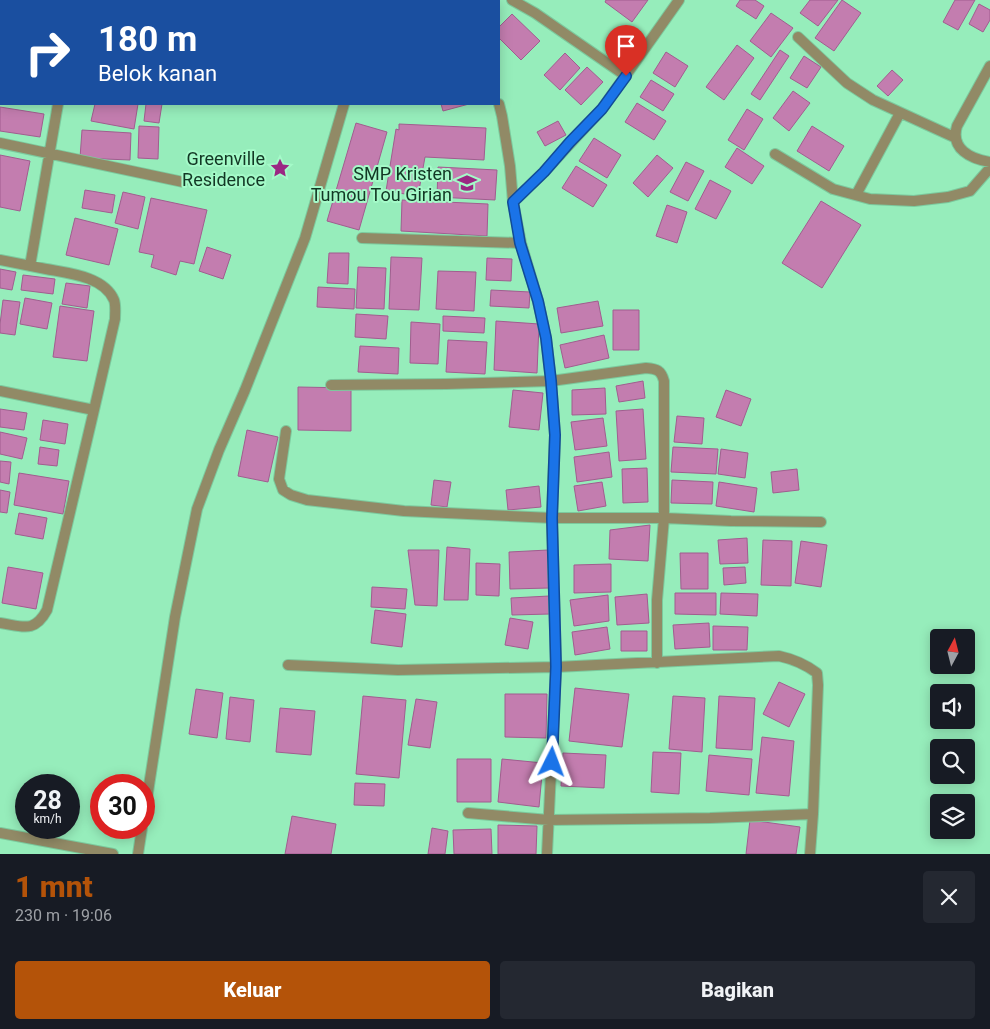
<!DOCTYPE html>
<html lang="id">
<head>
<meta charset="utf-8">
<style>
	:root { --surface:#171b24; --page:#242831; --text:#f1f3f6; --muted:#9ea1a6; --accent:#b45309 }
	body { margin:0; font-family:Roboto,sans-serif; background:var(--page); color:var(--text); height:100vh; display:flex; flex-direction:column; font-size:19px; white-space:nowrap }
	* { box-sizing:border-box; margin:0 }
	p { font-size:16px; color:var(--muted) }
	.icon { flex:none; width:28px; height:28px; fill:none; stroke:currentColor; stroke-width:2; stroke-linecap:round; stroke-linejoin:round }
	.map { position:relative; height:854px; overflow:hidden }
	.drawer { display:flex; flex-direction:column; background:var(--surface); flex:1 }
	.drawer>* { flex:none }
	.hud { position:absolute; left:0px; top:0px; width:500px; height:105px; box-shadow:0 2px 12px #0003; background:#1a4fa0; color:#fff; overflow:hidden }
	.needle { width:32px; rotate:7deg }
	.tools { position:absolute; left:930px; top:629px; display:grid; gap:10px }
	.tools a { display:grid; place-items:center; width:45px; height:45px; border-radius:5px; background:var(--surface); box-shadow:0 2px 12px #0003; font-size:25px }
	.speed { position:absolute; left:15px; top:774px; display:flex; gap:10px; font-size:25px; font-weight:700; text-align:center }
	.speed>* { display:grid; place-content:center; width:65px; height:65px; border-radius:50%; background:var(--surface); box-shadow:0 2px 12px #0003; line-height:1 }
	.speed small { font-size:12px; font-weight:400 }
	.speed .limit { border:8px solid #d22; background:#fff; color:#111 }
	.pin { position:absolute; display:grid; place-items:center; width:42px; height:42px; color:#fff; margin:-51px -21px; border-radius:50% 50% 50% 0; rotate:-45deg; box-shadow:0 0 5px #0007 }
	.pin .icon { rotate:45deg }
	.me { position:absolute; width:55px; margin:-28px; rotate:3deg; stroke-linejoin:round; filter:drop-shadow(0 0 4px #0008) }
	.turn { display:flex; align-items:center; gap:18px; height:105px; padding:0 15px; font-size:22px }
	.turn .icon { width:65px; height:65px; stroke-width:2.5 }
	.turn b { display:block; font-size:35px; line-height:42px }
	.round { display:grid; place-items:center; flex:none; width:52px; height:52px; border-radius:5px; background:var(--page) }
	.head { display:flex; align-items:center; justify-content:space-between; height:85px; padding:0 15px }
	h1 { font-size:30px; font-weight:800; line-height:38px; color:var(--accent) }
	.cta { display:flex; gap:10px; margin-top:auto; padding:10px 15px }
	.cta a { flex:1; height:58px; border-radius:5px; background:var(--accent); color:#fff; font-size:20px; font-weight:800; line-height:58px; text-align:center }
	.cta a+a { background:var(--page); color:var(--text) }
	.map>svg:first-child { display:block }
</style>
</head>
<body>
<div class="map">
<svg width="990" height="854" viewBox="0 0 990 854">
	<rect width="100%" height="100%" fill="#96edbb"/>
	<!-- building -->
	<path fill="#c37daf" stroke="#a15d8f" d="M 606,0 L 648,0 L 632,22 L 605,2 Z
		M 740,0 L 755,0 L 764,6 L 756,19 L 736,6 Z
		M 810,0 L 838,0 L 818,26 L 800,13 Z
		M 842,0 L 861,13 L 834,51 L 815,38 Z
		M 955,0 L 975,0 L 958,30 L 943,22 Z
		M 979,4 L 990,10 L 990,20 L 983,32 L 969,24 Z
		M 771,13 L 793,28 L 771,57 L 750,41 Z
		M 512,14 L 540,41 L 521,60 L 499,38 L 499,27 Z
		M 737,45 L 754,58 L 724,100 L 706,87 Z
		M 780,50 L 789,56 L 760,100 L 751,94 Z
		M 666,52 L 688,66 L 675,87 L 653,73 Z
		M 565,53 L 580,68 L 560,90 L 544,75 Z
		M 804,56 L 821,67 L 807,88 L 790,78 Z
		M 587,67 L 603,82 L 581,105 L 565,90 Z
		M 892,70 L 903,80 L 888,96 L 877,86 Z
		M 651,80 L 674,94 L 663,111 L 640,97 Z
		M 793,91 L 810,103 L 789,131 L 773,118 Z
		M 637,103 L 666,121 L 654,140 L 625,122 Z
		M 95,104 L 138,104 L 134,129 L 91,121 Z
		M 146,104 L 162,104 L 159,123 L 144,121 Z
		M 441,104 L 469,104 L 443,111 Z
		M 0,107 L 44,114 L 40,137 L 0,131 Z
		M 747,109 L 763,119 L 744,150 L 728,140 Z
		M 558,121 L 566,135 L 545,146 L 537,132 Z
		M 356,123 L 387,132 L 359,230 L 327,221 Z
		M 399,124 L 486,128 L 484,160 L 425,157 L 418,196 L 386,191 L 396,129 L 399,130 Z
		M 139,126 L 159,127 L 158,159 L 138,158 Z
		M 812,126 L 844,146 L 829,171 L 797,151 Z
		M 82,130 L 131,133 L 130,160 L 80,158 Z
		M 594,138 L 621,155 L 607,178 L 579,161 Z
		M 737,148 L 764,166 L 752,184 L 725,167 Z
		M 0,155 L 30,161 L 20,211 L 0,207 Z
		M 657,155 L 673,168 L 648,197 L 633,183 Z
		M 686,162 L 704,171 L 688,201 L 670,192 Z
		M 576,166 L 607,185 L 593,207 L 562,188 Z
		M 438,167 L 497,170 L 495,200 L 437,197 Z
		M 710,180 L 731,191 L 716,219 L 695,209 Z
		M 85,190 L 115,195 L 112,213 L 82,208 Z
		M 123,192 L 145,197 L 138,229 L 115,223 Z
		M 151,198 L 207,210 L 194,264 L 180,261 L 176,275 L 151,267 L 154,255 L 139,252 Z
		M 402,200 L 488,204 L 487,236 L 401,231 Z
		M 821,201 L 861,225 L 822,288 L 782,263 Z
		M 667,205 L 687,212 L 677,243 L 656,236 Z
		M 75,218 L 118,229 L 109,265 L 66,255 Z
		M 207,247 L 231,255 L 223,279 L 199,271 Z
		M 329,253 L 349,253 L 348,284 L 327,283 Z
		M 391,257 L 422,258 L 419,310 L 389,309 Z
		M 487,258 L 512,259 L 511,281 L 486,280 Z
		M 358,267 L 386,268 L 384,309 L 356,308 Z
		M 0,269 L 16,272 L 12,290 L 0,288 Z
		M 438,271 L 476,272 L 474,311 L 436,309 Z
		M 23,275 L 55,279 L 53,294 L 21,290 Z
		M 66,283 L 90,286 L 87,308 L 62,304 Z
		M 318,287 L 355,289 L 354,309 L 317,307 Z
		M 491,290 L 530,292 L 529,308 L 490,306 Z
		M 25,298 L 52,303 L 47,329 L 20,324 Z
		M 3,300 L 20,302 L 15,335 L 0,333 L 0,324 Z
		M 598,301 L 603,326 L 561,333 L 557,308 Z
		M 60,306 L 94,311 L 87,361 L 53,357 Z
		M 613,310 L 639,310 L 639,350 L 613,350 Z
		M 356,314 L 388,316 L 386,339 L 355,337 Z
		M 443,316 L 485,318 L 484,333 L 443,331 Z
		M 496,321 L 539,324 L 537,373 L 494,370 Z
		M 411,322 L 440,324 L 438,364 L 410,363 Z
		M 604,335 L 609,358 L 565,368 L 560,345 Z
		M 448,340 L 487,342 L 485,374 L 446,372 Z
		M 360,346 L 399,348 L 398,374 L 358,372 Z
		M 643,381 L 645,398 L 619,402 L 616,386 Z
		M 298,387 L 351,388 L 351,431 L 298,430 Z
		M 605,388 L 606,414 L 572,415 L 572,390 Z
		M 513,390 L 543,393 L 539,430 L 509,427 Z
		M 726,390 L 751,399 L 741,426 L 716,417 Z
		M 0,409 L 27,413 L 24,430 L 0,427 Z
		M 643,409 L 646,459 L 619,461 L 616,411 Z
		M 677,416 L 704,418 L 702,444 L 674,442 Z
		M 603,418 L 607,446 L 575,450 L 571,422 Z
		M 43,420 L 68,424 L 65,444 L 40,440 Z
		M 247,430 L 278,437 L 268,482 L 238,476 Z
		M 0,432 L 27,438 L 22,459 L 0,454 Z
		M 40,447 L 59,450 L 57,466 L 38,464 Z
		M 673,447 L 718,449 L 716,474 L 671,472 Z
		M 721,449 L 748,453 L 745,478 L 718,474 Z
		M 609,452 L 612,477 L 577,482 L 574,457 Z
		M 0,461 L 11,462 L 9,484 L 0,482 Z
		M 647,468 L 648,502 L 623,503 L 622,469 Z
		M 797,469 L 799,490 L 773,493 L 771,472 Z
		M 19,473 L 69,481 L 63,514 L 14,505 Z
		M 434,480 L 451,482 L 447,507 L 431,505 Z
		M 672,480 L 713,482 L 712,504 L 671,503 Z
		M 602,482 L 606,506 L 578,511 L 574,486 Z
		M 719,482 L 757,488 L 754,512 L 716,506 Z
		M 539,486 L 541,507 L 508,510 L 506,490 Z
		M 0,490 L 10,492 L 7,513 L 0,512 Z
		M 19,513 L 47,518 L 43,539 L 15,534 Z
		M 650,525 L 648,561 L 609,559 L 610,530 Z
		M 747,538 L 748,563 L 720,564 L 718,540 Z
		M 763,540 L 792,541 L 791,586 L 761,585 Z
		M 801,541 L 827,545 L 821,587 L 795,583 Z
		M 447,547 L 470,549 L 468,600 L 444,600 Z
		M 408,550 L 439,550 L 437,606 L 415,605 Z
		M 548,550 L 549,588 L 510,589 L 509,552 Z
		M 680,553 L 708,553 L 708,589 L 681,589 Z
		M 476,563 L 500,564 L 499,596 L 476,595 Z
		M 611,564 L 611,592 L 574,593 L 574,565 Z
		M 8,567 L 43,573 L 36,609 L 2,603 Z
		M 745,567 L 746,583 L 724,585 L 723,568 Z
		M 372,587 L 407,589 L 405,609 L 371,607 Z
		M 675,593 L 716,593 L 716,615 L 675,614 Z
		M 721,593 L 758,594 L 757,616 L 720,614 Z
		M 647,594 L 649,623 L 617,625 L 615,597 Z
		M 608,595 L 609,621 L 574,626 L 570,600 Z
		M 549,596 L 550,614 L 512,615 L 511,598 Z
		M 375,610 L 406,614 L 402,647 L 371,643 Z
		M 510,618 L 533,622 L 528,649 L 505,645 Z
		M 709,623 L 710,647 L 675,649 L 673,625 Z
		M 713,626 L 748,627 L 747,650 L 713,650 Z
		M 607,627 L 610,649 L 575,655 L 572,632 Z
		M 621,631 L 647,631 L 647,651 L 621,651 Z
		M 779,682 L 805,694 L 789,727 L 763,714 Z
		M 575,688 L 629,694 L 622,747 L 569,741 Z
		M 196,689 L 223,693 L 217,738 L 189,734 Z
		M 505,694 L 547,694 L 546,738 L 505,737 Z
		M 363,696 L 406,700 L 399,778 L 356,774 Z
		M 673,696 L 705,698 L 702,752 L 669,749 Z
		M 719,696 L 755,698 L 752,750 L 716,748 Z
		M 230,697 L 254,700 L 250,742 L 226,739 Z
		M 416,699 L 437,702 L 430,748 L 408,745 Z
		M 280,708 L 315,711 L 311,755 L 276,752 Z
		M 762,737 L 794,741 L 789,796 L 756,793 Z
		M 653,752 L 681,753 L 679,794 L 651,792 Z
		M 563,753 L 606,755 L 604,788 L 561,786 Z
		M 709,755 L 752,759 L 749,795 L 706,791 Z
		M 457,759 L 491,759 L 491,802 L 457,802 Z
		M 502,759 L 543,763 L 539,807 L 498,802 Z
		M 355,783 L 385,784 L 384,806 L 354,805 Z
		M 292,816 L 336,824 L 331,854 L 285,854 Z
		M 750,820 L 800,827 L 796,854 L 746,854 Z
		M 498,825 L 537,826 L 536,854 L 498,854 Z
		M 432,828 L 448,831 L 445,854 L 428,854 Z
		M 491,829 L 492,854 L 454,854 L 453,830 Z"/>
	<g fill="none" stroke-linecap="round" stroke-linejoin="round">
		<defs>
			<path id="minor" d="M 473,0 L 473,1
				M 512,0 L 535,13 L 626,76
				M 158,1 L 159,0
				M 375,1 L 375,0
				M 0,18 L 1,19
				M 798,37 L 847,83 L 873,100 L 956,138
				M 990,66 L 957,126 C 950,149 971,159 990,162
				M 499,104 L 502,116 L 510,166 L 513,202 L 521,243 L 538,301 L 546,338 L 551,381 L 555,435 L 552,518 L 556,667 L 547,854
				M 0,143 L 183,182
				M 775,154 L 833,189 L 870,199 L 914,201 L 948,197 L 970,191 L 990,168
				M 856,195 L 900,113
				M 513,202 L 544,172 L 602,109 L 679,0
				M 362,238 L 521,243
				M 0,260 C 15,263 30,266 46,269 C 67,273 104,276 114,300 C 116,305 115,313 115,319 L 94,410 L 47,610 C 34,634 22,626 0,623
				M 30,266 L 58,104
				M 331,385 L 446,384 L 551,381 L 646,368 C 657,369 661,370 664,381 L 664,518 L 657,600 L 657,663
				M 0,391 L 94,410
				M 286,431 L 279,479 L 283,490 L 291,495 L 307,500 L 404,511 L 552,518 L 664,518 L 731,521 L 821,522
				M 288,665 L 398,670 L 556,667 L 779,656 C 793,659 805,664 817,673 L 818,685 L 813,814 L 810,854
				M 468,813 L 549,820 L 710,818 L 813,814
				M 144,818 L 175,617 L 197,509 L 219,450 L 245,390 L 305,238 L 344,104
				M 138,854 L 142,828"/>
			<path id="tertiary" d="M 0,833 L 113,854"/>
		</defs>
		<!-- minor casing -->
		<use href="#minor" stroke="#7cc99d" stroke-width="12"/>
		<!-- tertiary casing -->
		<use href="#tertiary" stroke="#7cc99d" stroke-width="12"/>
		<!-- minor -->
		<use href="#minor" stroke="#918a66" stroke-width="10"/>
		<!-- tertiary -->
		<use href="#tertiary" stroke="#918a66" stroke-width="10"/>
	</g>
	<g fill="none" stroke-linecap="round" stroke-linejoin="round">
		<defs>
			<path id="route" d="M 552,762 L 556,667 L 552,518 L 555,435 L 551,381 L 546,338 L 538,301 L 520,243 L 513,202 L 544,172 L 570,142 L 602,109 L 626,76"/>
		</defs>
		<!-- route casing -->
		<use href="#route" stroke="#114b97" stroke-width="12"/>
		<!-- route -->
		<use href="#route" stroke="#1a73e8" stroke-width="9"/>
	</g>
	<!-- icons -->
	<defs>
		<symbol id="sight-bare" viewBox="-9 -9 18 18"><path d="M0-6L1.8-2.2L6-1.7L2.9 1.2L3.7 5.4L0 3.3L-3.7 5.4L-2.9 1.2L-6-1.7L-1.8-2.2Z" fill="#9b2783" stroke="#a4fac8" stroke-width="2.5" paint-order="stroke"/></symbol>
		<symbol id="school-bare" viewBox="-9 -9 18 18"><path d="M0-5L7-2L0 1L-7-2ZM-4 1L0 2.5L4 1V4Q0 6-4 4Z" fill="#9b2783" stroke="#a4fac8" stroke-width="2.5" paint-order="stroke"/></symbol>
	</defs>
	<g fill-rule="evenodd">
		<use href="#sight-bare" x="266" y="154" width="28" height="28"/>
		<use href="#school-bare" x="453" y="169" width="28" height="28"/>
	</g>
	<g text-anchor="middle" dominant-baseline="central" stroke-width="4" stroke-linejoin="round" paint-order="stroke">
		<!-- poi labels -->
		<g font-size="18" fill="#123724" stroke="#a4fac8" text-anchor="end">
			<text x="265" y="158">Greenville<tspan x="265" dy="21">Residence</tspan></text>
			<text x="452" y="173">SMP Kristen<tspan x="452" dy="21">Tumou Tou Girian</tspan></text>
		</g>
	</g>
</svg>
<div class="tools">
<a><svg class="needle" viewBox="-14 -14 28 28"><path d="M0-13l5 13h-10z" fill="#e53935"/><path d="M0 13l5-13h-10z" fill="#9ea1a6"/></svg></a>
<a><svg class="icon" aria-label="sound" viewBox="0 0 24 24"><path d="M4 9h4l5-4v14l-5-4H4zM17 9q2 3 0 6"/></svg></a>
<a><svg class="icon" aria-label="search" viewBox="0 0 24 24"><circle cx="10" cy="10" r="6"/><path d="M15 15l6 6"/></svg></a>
<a><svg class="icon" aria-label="layers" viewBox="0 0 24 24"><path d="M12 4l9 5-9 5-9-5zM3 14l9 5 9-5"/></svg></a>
</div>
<div class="speed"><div>28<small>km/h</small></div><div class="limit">30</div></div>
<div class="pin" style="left:626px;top:76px;background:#d93025"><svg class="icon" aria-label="arrive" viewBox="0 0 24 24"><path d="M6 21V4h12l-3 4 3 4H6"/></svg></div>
<svg class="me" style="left:552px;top:762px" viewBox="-20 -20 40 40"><path d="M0-17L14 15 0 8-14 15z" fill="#1a73e8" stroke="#fff" stroke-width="4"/></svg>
<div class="hud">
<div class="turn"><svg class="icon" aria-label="right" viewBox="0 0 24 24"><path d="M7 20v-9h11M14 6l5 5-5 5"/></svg><div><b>180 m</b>Belok kanan</div></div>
</div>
</div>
<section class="drawer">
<div class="head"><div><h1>1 mnt</h1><p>230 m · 19:06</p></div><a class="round"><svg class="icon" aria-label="close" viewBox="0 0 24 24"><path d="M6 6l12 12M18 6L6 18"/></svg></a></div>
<div class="cta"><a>Keluar</a><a>Bagikan</a></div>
</section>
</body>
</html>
